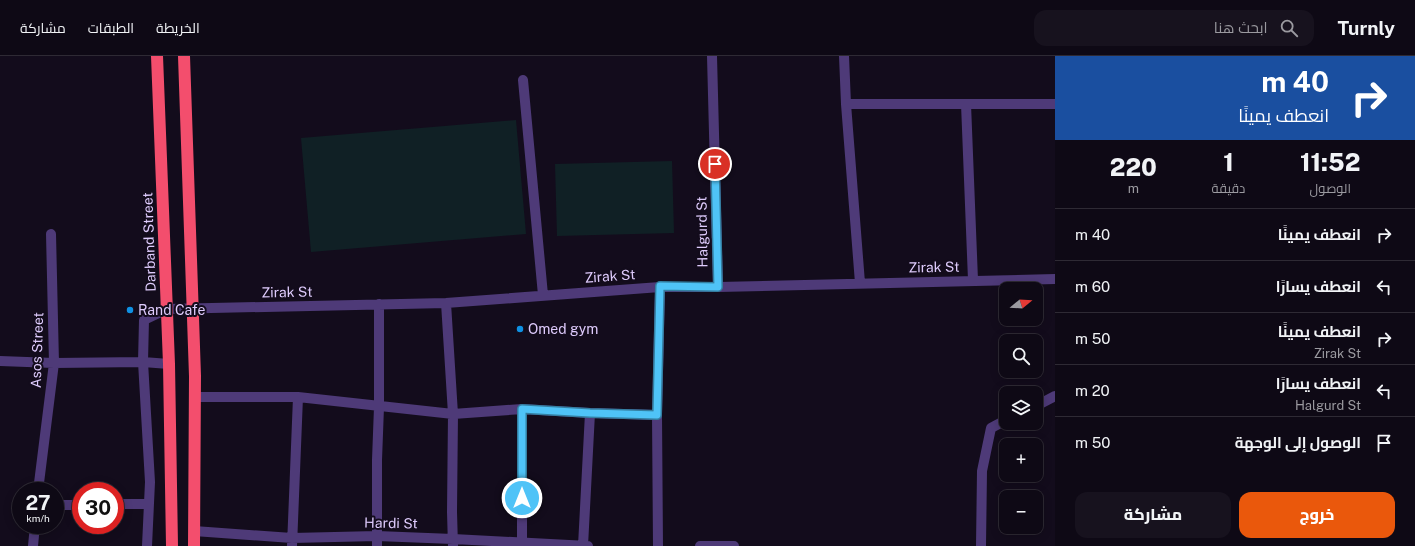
<!DOCTYPE html>
<html lang="ar">
<head>
<meta charset="utf-8">
<style>
	:root { --surface:#0e0915; --page:#17121e; --text:#f1f3f6; --muted:#9b9aa0; --line:#2e2a34; --accent:#ea580c }
	body { margin:0; font-family:"Public Sans",Cairo,sans-serif; background:var(--page); color:var(--text); direction:rtl; height:100vh; display:flex; flex-direction:column; font-size:15px; white-space:nowrap }
	* { box-sizing:border-box; margin:0 }
	p { font-size:13px; color:var(--muted) }
	.icon { flex:none; width:22px; height:22px; fill:none; stroke:currentColor; stroke-width:2; stroke-linecap:round; stroke-linejoin:round }
	.map { position:relative; flex:1; overflow:hidden; direction:ltr }
	.sheet { display:flex; flex-direction:column; background:var(--surface); width:360px }
	.sheet>* { flex:none }
	.banner { background:#1a4fa0; color:#fff; overflow:hidden }
	.needle { width:26px; rotate:72deg }
	.buttons { position:absolute; left:999px; top:226px; display:grid; gap:8px }
	.buttons a { display:grid; place-items:center; width:44px; height:44px; border-radius:8px; background:var(--surface); box-shadow:0 2px 10px #0003,0 0 0 1px var(--line); font-size:20px }
	.speed { position:absolute; left:12px; top:426px; display:flex; gap:8px; font-size:20px; font-weight:700; text-align:center }
	.speed>* { display:grid; place-content:center; width:52px; height:52px; border-radius:50%; background:var(--surface); box-shadow:0 2px 10px #0003,0 0 0 1px var(--line); line-height:1 }
	.speed small { font-size:10px; font-weight:400 }
	.speed .limit { border:6px solid #d22; background:#fff; color:#111 }
	.pin { position:absolute; display:grid; place-items:center; width:34px; height:34px; color:#fff; margin:-17px; border:2px solid #fff; border-radius:50%; box-shadow:0 1px 4px #0007 }
	.me { position:absolute; width:44px; margin:-22px; rotate:0deg; stroke-linejoin:round; filter:drop-shadow(0 0 3px #0008) }
	.turn { display:flex; align-items:center; gap:14px; height:84px; padding:0 20px; font-size:18px }
	.turn .icon { width:52px; height:52px; stroke-width:2.5 }
	.turn b { display:block; font-size:28px; line-height:34px }
	.eta { display:flex; justify-content:space-evenly; align-items:center; height:68px; text-align:center }
	.eta b { font-size:24px; font-weight:800; line-height:28px }
	.cta { display:flex; gap:8px; margin-top:auto; padding:8px 20px }
	.cta a { flex:1; height:46px; border-radius:12px; background:var(--accent); color:#fff; font-size:16px; font-weight:800; line-height:46px; text-align:center }
	.cta a+a { background:var(--page); color:var(--text) }
	ul { padding:0; list-style:none }
	li { display:flex; align-items:center; gap:12px; height:52px; padding:0 20px; border-top:1px solid var(--line) }
	li div { flex:1 }
	li b { display:block; font-size:15px }
	li em { font-style:normal }
	header { display:flex; align-items:center; gap:24px; box-sizing:border-box; height:56px; padding:0 20px; background:var(--surface); border-bottom:1px solid var(--line) }
	header strong { font-size:19px }
	nav { display:flex; gap:22px; margin-inline-start:auto; font-size:14px }
	.search { width:280px; height:36px; background:var(--page); display:flex; align-items:center; gap:10px; box-sizing:border-box; padding:0 14px; border-radius:12px; color:var(--muted); font-size:15px }
	main { display:flex; flex:1; min-height:0 }
	.map>svg:first-child { display:block }
</style>
</head>
<body>
<header>
<strong>Turnly</strong>
<div class="search"><svg class="icon" aria-label="search" viewBox="0 0 24 24"><circle cx="10" cy="10" r="6"/><path d="M15 15l6 6"/></svg>ابحث هنا</div>
<nav><a>الخريطة</a><a>الطبقات</a><a>مشاركة</a></nav>
</header>
<main>
<section class="sheet">
<div class="banner">
<div class="turn"><svg class="icon" aria-label="right" viewBox="0 0 24 24"><path d="M7 20v-9h11M14 6l5 5-5 5"/></svg><div><b>40 m</b>انعطف يمينًا</div></div>
</div>
<div class="eta">
<div><b>11:52</b><p>الوصول</p></div>
<div><b>1</b><p>دقيقة</p></div>
<div><b>220</b><p>m</p></div>
</div>
<ul>
<li><svg class="icon" aria-label="right" viewBox="0 0 24 24"><path d="M7 20v-9h11M14 6l5 5-5 5"/></svg><div><b>انعطف يمينًا</b></div><em>40 m</em></li>
<li><svg class="icon" aria-label="left" viewBox="0 0 24 24"><path d="M17 20v-9H6M10 6l-5 5 5 5"/></svg><div><b>انعطف يسارًا</b></div><em>60 m</em></li>
<li><svg class="icon" aria-label="right" viewBox="0 0 24 24"><path d="M7 20v-9h11M14 6l5 5-5 5"/></svg><div><b>انعطف يمينًا</b><p>Zirak St</p></div><em>50 m</em></li>
<li><svg class="icon" aria-label="left" viewBox="0 0 24 24"><path d="M17 20v-9H6M10 6l-5 5 5 5"/></svg><div><b>انعطف يسارًا</b><p>Halgurd St</p></div><em>20 m</em></li>
<li><svg class="icon" aria-label="arrive" viewBox="0 0 24 24"><path d="M6 21V4h12l-3 4 3 4H6"/></svg><div><b>الوصول إلى الوجهة</b></div><em>50 m</em></li>
</ul>
<div class="cta"><a>خروج</a><a>مشاركة</a></div>
</section>
<div class="map">
<svg width="1055" height="490" viewBox="0 0 1055 490">
	<rect width="100%" height="100%" fill="#130c1c"/>
	<!-- green -->
	<path fill="#102025" d="M 516,64 L 526,178 L 311,196 L 301,82 Z
		M 672,105 L 674,177 L 557,180 L 555,108 Z"/>
	<g fill="none" stroke-linecap="round" stroke-linejoin="round">
		<!-- minor -->
		<path stroke="#4e3a78" stroke-width="10" d="M 712,0 L 718,231
			M 844,0 L 846,48 L 860,227
			M 523,24 L 543,239
			M 846,48 L 1055,48
			M 966,48 L 973,224
			M 446,247 L 453,358 L 452,456 L 453,490
			M 0,305 L 54,307 L 143,306 L 169,308
			M 194,341 L 298,341 L 453,358 L 522,353 L 590,357 L 657,359
			M 1036,350 L 1055,340
			M 38,435 L 54,307 L 51,178
			M 115,448 L 149,448
			M 55,449 L 81,449
			M 194,475 L 292,482 L 377,480 L 453,483 L 588,490
			M 33,490 L 35,469
			M 147,490 L 150,426 L 143,306 L 144,264 L 167,253 L 446,247 L 660,231 L 718,231 L 1055,223
			M 292,490 L 298,341
			M 377,490 L 377,404 L 379,351 L 379,248
			M 522,490 L 522,353
			M 583,490 L 590,357
			M 658,490 L 657,359 L 660,231
			M 700,490 L 734,490
			M 981,490 L 982,415 L 991,372 L 1006,364"/>
		<!-- highway -->
		<path stroke="#f34e6d" stroke-width="12" d="M 157,0 L 169,308 L 172,490
			M 184,0 L 195,320 L 194,490"/>
	</g>
	<g fill="none" stroke-linecap="round" stroke-linejoin="round">
		<defs>
			<path id="route" d="M 522,442 L 522,353 L 590,357 L 657,359 L 660,230 L 718,231 L 715,108"/>
		</defs>
		<!-- route casing -->
		<use href="#route" stroke="#337fa1" stroke-width="10"/>
		<!-- route -->
		<use href="#route" stroke="#4fc3f7" stroke-width="7"/>
	</g>
	<!-- markers -->
	<g fill="#0f91e3" stroke="#130c1c" stroke-width="1.5">
		<circle cx="130" cy="254" r="4"/>
		<circle cx="520" cy="273" r="4"/>
	</g>
	<g text-anchor="middle" dominant-baseline="central" stroke-width="4" stroke-linejoin="round" paint-order="stroke">
		<!-- street labels -->
		<g font-size="14" fill="#decbfc" stroke="#130c1c">
			<text transform="translate(702 176) rotate(-91)">Halgurd St</text>
			<text transform="translate(149 186) rotate(-92)">Darband Street</text>
			<text transform="translate(934 211) rotate(-1)">Zirak St</text>
			<text transform="translate(610 220) rotate(-4)">Zirak St</text>
			<text transform="translate(287 236) rotate(-1)">Zirak St</text>
			<text transform="translate(37 294) rotate(-88)">Asos Street</text>
			<text transform="translate(391 467) rotate(1)">Hardi St</text>
		</g>
		<!-- poi labels -->
		<g font-size="14" fill="#decbfc" stroke="#130c1c" text-anchor="start">
			<text x="138" y="254">Rand Cafe</text>
			<text x="528" y="273">Omed gym</text>
		</g>
	</g>
</svg>
<div class="buttons">
<a><svg class="needle" viewBox="-14 -14 28 28"><path d="M0-13l5 13h-10z" fill="#e53935"/><path d="M0 13l5-13h-10z" fill="#9b9aa0"/></svg></a>
<a><svg class="icon" aria-label="search" viewBox="0 0 24 24"><circle cx="10" cy="10" r="6"/><path d="M15 15l6 6"/></svg></a>
<a><svg class="icon" aria-label="layers" viewBox="0 0 24 24"><path d="M12 4l9 5-9 5-9-5zM3 14l9 5 9-5"/></svg></a>
<a>+</a>
<a>−</a>
</div>
<div class="speed"><div>27<small>km/h</small></div><div class="limit">30</div></div>
<div class="pin" style="left:715px;top:108px;background:#d93025"><svg class="icon" aria-label="arrive" viewBox="0 0 24 24"><path d="M6 21V4h12l-3 4 3 4H6"/></svg></div>
<svg class="me" style="left:522px;top:442px" viewBox="-20 -20 40 40"><circle r="17" fill="#4fc3f7" stroke="#fff" stroke-width="3"/><path d="M0-11L8 9 0 5-8 9z" fill="#fff"/></svg>
</div>
</main>
</body>
</html>
